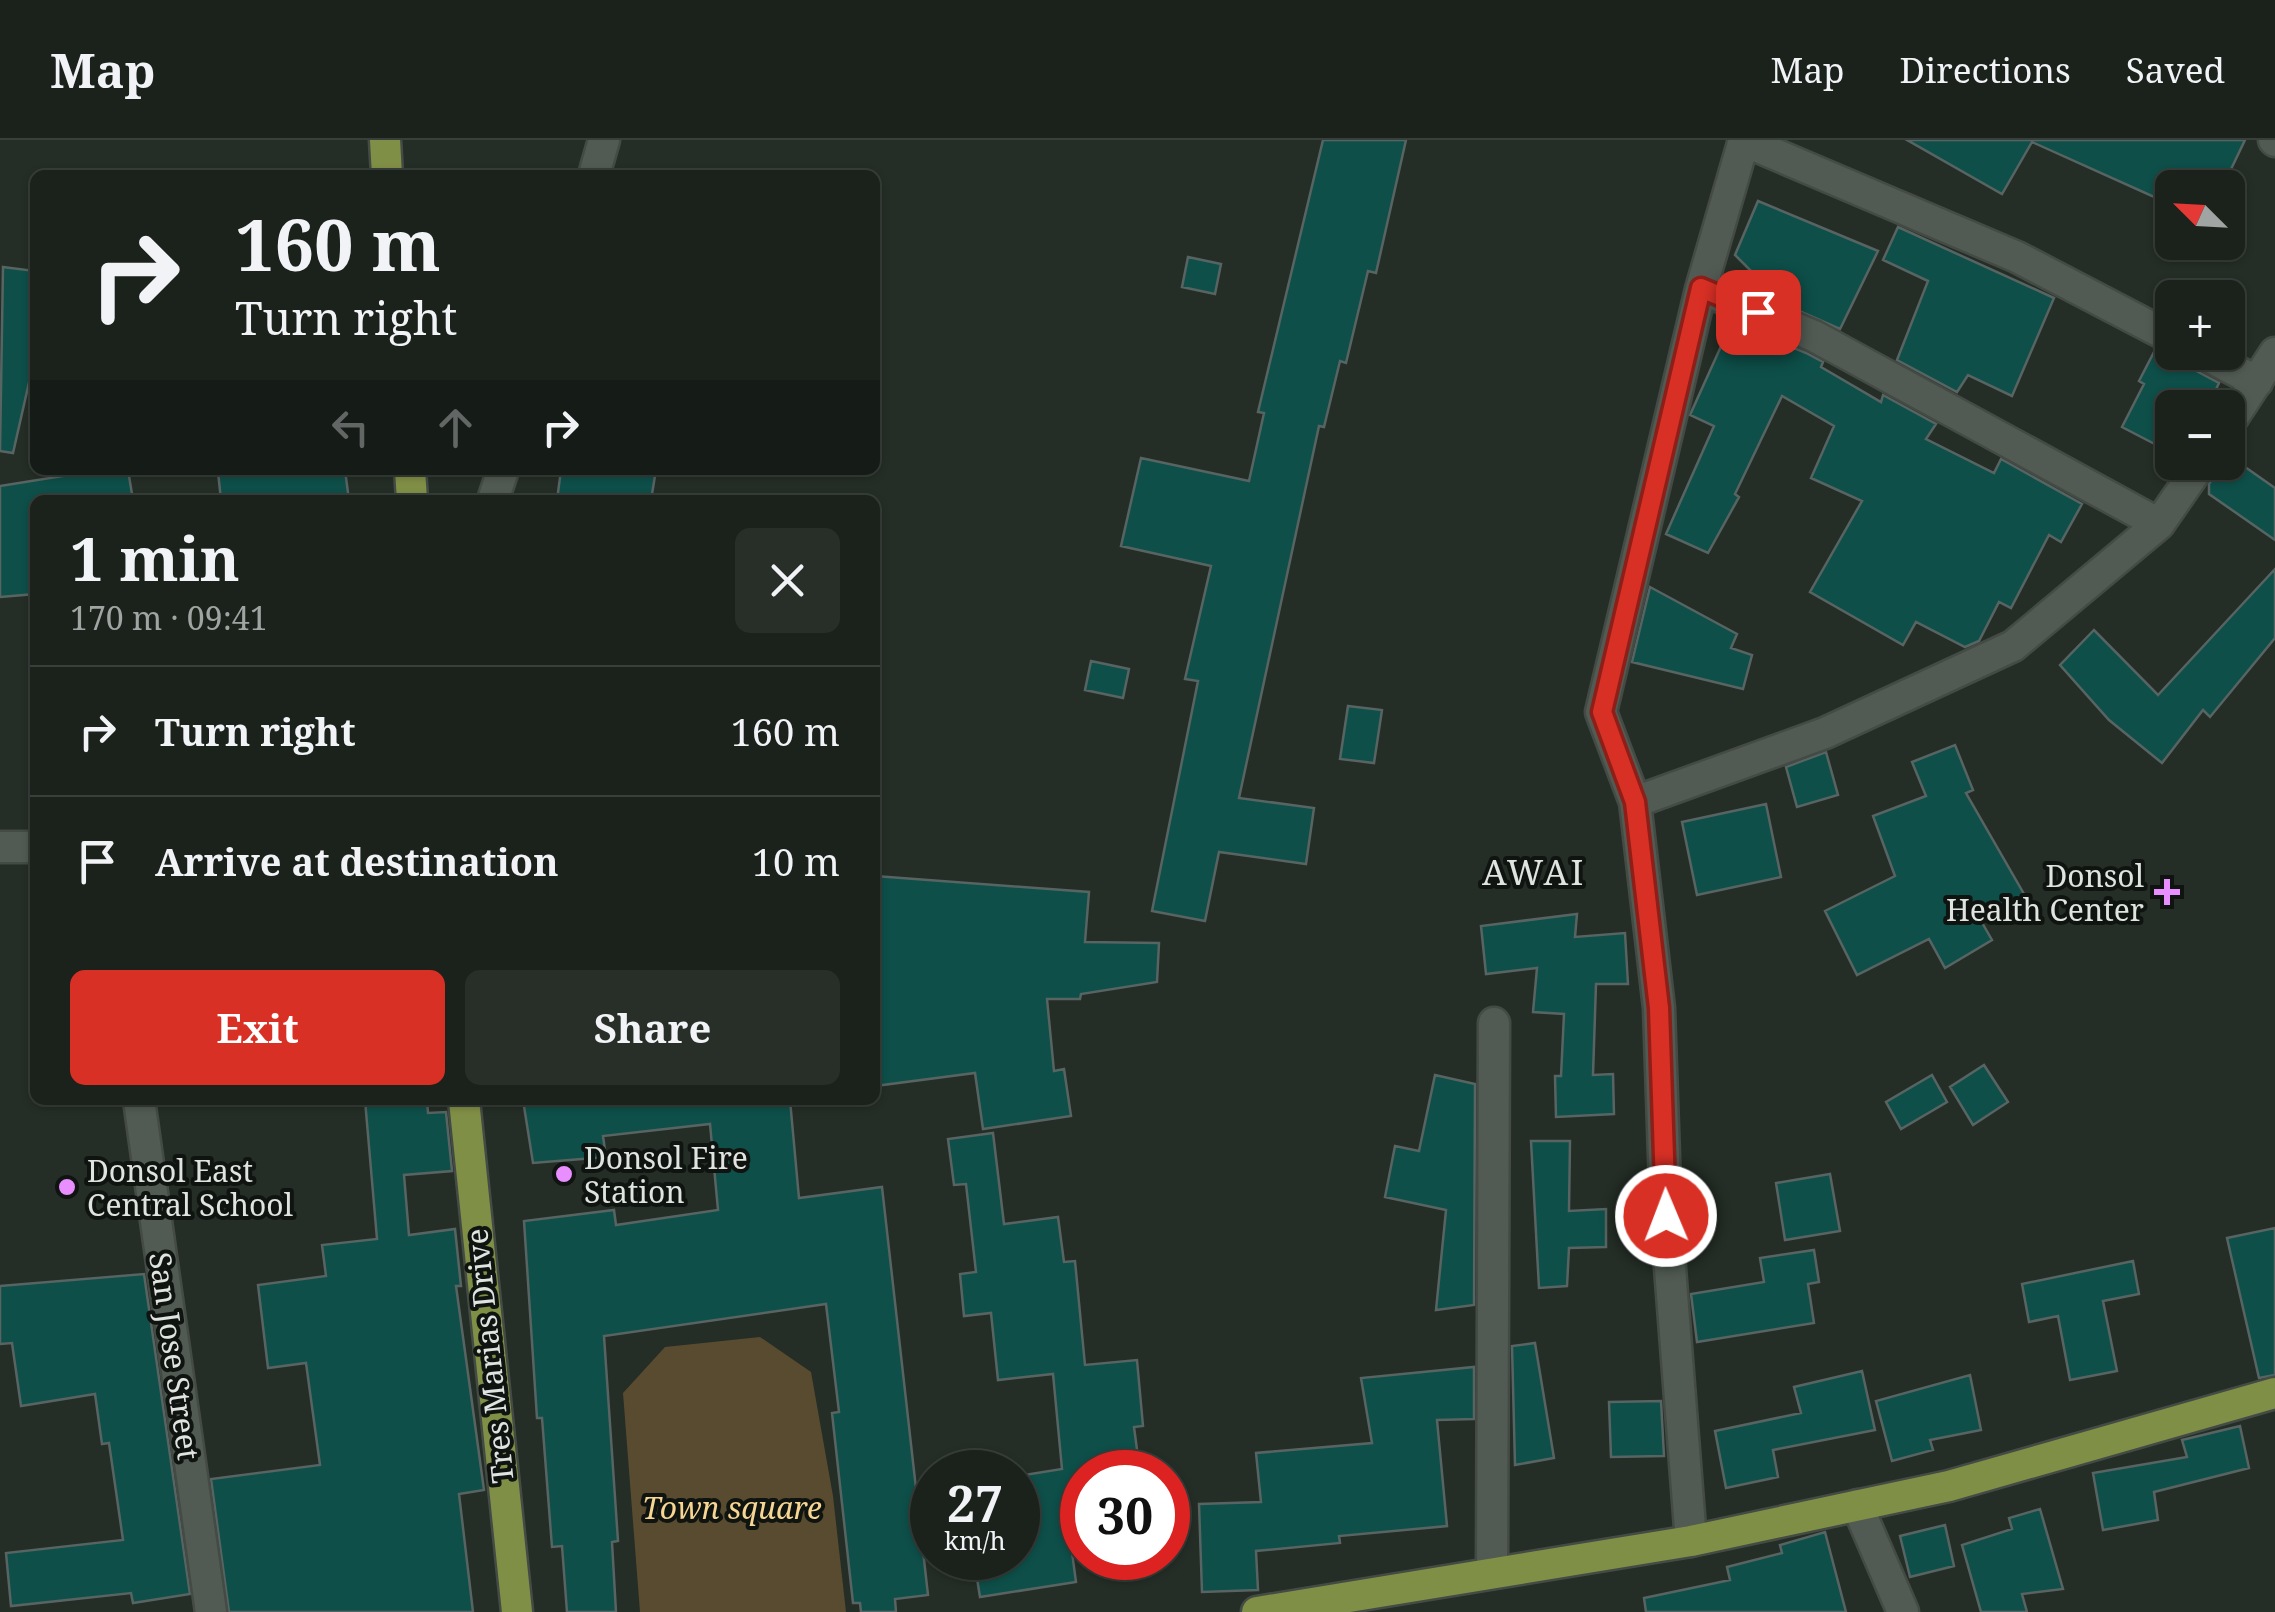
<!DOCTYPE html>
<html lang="en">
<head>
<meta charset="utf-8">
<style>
	:root { --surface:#1b221c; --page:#282f29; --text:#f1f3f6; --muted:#a0a4a3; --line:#393f3b; --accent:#d93025 }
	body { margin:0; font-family:"Noto Serif",serif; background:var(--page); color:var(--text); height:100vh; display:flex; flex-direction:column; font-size:38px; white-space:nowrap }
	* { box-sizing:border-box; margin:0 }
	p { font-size:32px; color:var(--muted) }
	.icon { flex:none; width:55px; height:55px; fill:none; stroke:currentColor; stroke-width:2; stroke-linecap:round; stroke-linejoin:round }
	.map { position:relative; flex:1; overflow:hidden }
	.panel { position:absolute; left:30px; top:355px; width:850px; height:610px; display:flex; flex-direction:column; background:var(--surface); border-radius:15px; box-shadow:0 2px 8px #0004,0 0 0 2px var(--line) }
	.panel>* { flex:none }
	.guide { position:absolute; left:30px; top:30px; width:850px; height:305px; border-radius:15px; box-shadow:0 2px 8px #0004,0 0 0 2px var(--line); background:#1b221c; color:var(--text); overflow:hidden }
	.needle { width:65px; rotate:294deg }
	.buttons { position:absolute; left:2155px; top:30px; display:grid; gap:20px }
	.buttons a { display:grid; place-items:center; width:90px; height:90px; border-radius:15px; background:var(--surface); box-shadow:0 2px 8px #0004,0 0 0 2px var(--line); font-size:50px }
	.speed { position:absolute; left:910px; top:1310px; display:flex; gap:20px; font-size:50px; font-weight:700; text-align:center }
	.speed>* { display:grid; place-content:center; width:130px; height:130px; border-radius:50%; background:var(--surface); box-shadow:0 2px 8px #0004,0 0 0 2px var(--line); line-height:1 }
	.speed small { font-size:25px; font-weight:400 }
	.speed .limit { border:15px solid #d22; background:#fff; color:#111 }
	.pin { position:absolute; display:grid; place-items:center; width:85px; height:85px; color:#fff; margin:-42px; border-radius:20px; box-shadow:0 5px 15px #0006 }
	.me { position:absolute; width:110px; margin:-55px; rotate:359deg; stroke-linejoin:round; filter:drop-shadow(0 0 8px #0008) }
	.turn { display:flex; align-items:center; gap:35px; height:210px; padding:0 40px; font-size:45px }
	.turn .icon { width:130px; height:130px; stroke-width:2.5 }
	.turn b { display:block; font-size:70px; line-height:85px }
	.lanes { display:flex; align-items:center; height:95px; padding:0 40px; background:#0003; justify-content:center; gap:50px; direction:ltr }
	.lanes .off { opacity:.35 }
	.round { display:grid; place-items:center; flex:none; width:105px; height:105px; border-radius:15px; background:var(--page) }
	.overview { display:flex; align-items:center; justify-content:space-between; height:170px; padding:0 40px }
	h1 { font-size:60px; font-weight:700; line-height:75px }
	.action { display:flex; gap:20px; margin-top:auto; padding:20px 40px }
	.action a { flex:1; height:115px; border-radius:15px; background:var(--accent); color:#fff; font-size:40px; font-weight:700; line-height:115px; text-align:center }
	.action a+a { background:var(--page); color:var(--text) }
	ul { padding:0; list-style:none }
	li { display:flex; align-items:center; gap:30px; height:130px; padding:0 40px; border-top:2px solid var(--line) }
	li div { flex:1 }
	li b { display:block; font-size:38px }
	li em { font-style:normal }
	header { display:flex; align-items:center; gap:60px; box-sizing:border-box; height:140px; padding:0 50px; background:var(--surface); border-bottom:2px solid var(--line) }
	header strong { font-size:48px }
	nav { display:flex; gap:55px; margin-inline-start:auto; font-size:35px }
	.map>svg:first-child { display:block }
</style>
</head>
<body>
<header>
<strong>Map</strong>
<nav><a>Map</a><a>Directions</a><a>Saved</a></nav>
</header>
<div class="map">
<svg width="2275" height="1472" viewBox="0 0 2275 1472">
	<rect width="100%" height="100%" fill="#242d26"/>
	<!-- green -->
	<path fill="#594b2f" d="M 760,1197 L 811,1232 L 833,1356 L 846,1472 L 640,1472 L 623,1253 L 665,1207 Z"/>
	<!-- building -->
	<path fill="#0e4f49" stroke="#576462" stroke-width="2.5" d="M 1323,0 L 1406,0 L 1376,133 L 1368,131 L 1346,223 L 1340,221 L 1324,287 L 1319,286 L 1239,658 L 1314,668 L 1306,724 L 1219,712 L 1205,781 L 1152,771 L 1198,541 L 1185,539 L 1211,426 L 1121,406 L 1141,318 L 1249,341 L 1264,273 L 1258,272 Z
		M 1907,0 L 2245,0 L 2222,48 L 2172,48 L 2172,65 L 2032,2 L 2002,54 Z
		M 1758,61 L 1878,111 L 1840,189 L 1756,152 L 1762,142 L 1735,115 Z
		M 1898,87 L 2054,158 L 2012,256 L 1968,235 L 1957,252 L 1897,220 L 1928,141 L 1883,120 Z
		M 1188,117 L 1221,124 L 1215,154 L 1182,147 Z
		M 3,127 L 35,131 L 35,216 L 13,313 L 0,311 Z
		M 1732,182 L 1806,213 L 1823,222 L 1821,227 L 1881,262 L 1883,255 L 1936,284 L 1926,299 L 1994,333 L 2001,319 L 2082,364 L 2061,402 L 2049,395 L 2011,468 L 1999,462 L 1979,501 L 1965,507 L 1916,482 L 1903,505 L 1810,452 L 1862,361 L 1811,338 L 1834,286 L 1782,256 L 1735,354 L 1739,357 L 1708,413 L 1666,394 L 1714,286 L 1690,275 Z
		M 2155,210 L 2172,217 L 2182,213 L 2191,228 L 2219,243 L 2207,268 L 2172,268 L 2172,313 L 2122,287 L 2144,244 L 2139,241 Z
		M 2228,315 L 2275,348 L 2275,400 L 2209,354 L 2209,344 L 2222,322 L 2228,322 Z
		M 100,330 L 128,330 L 133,360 L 35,360 L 35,454 L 0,457 L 0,346 Z
		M 238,330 L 345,330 L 349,360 L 221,360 L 218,332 Z
		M 561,330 L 656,330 L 651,360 L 557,360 Z
		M 2275,429 L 2275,498 L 2210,577 L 2203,570 L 2162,623 L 2109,580 L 2060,525 L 2094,490 L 2158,555 Z
		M 1650,447 L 1737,494 L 1731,508 L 1752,515 L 1743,549 L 1632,522 Z
		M 1091,521 L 1129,529 L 1123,558 L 1085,550 Z
		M 1348,566 L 1382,570 L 1374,623 L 1340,619 Z
		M 1955,605 L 1973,650 L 1966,653 L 2024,754 L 1980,779 L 1992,800 L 1945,828 L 1929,799 L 1857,835 L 1825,771 L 1895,736 L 1873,676 L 1926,656 L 1912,622 Z
		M 1826,612 L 1838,655 L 1797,667 L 1786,627 Z
		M 1766,664 L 1781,737 L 1697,755 L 1682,682 Z
		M 875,736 L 1089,752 L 1085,802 L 1159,803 L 1157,842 L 1081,854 L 1080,859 L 1047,859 L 1054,931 L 1064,929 L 1071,976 L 983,989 L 975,933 L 875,946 Z
		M 1577,774 L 1575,797 L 1625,793 L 1628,844 L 1596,844 L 1593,935 L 1613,934 L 1614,974 L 1556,977 L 1555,936 L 1561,936 L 1564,874 L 1533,872 L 1537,828 L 1486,834 L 1481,786 Z
		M 1984,925 L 2008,962 L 1973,985 L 1950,947 Z
		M 1435,935 L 1475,944 L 1474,1165 L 1436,1170 L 1446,1070 L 1385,1057 L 1395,1006 L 1419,1011 Z
		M 1932,935 L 1947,962 L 1901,989 L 1886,962 Z
		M 365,960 L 427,960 L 428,973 L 446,972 L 452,1031 L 404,1035 L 409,1095 L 455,1089 L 461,1146 L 456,1146 L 484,1350 L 459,1354 L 473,1472 L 229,1472 L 211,1339 L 320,1325 L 306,1223 L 268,1228 L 258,1145 L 326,1136 L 322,1105 L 377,1099 Z
		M 523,960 L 790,960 L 799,1058 L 882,1047 L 928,1455 L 895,1459 L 896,1472 L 861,1472 L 860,1463 L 853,1463 L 832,1273 L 839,1272 L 826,1164 L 604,1196 L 618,1401 L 612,1402 L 616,1472 L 567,1472 L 562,1406 L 552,1407 L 542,1278 L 537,1278 L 524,1081 L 614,1070 L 616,1085 L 718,1070 L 710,984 L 603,996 L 606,1017 L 533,1023 Z
		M 993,993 L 1004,1084 L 1058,1077 L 1064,1122 L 1075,1121 L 1085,1225 L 1137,1220 L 1143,1286 L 1134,1287 L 1140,1332 L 1082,1332 L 1082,1404 L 1071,1405 L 1076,1442 L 980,1457 L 975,1426 L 997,1418 L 1018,1418 L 1018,1336 L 1062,1329 L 1053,1234 L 998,1240 L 991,1173 L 964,1176 L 960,1134 L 976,1132 L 966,1044 L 954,1045 L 948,999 Z
		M 1531,1001 L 1570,1001 L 1569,1071 L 1606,1069 L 1606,1107 L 1569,1108 L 1567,1146 L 1539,1148 Z
		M 1830,1034 L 1840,1091 L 1785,1100 L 1776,1043 Z
		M 2275,1088 L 2275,1235 L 2259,1238 L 2227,1098 Z
		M 1814,1110 L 1819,1142 L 1808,1144 L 1814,1183 L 1697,1202 L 1691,1154 L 1764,1142 L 1760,1118 Z
		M 2133,1121 L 2139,1154 L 2103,1161 L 2117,1231 L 2070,1240 L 2058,1176 L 2029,1182 L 2022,1144 Z
		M 144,1134 L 190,1454 L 133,1463 L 131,1453 L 11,1466 L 6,1413 L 123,1400 L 109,1303 L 102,1304 L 95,1254 L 21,1266 L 12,1203 L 0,1204 L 0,1146 Z
		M 1535,1203 L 1554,1318 L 1515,1325 L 1512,1206 Z
		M 1474,1227 L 1474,1279 L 1437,1280 L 1447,1386 L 1339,1396 L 1340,1403 L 1256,1411 L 1258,1450 L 1202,1452 L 1199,1364 L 1261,1362 L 1256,1313 L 1372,1303 L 1361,1238 Z
		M 1862,1231 L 1875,1290 L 1773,1310 L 1778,1337 L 1726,1348 L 1715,1291 L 1801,1273 L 1794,1247 Z
		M 1970,1235 L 1981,1290 L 1930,1300 L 1933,1310 L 1892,1321 L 1876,1261 Z
		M 1661,1261 L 1664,1316 L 1611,1317 L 1609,1262 Z
		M 2240,1286 L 2249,1328 L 2154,1352 L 2158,1380 L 2103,1390 L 2093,1333 L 2187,1317 L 2182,1300 Z
		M 2040,1369 L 2063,1449 L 2022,1454 L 2027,1472 L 1981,1472 L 1962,1405 L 2012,1389 L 2009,1378 Z
		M 1945,1385 L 1954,1426 L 1910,1437 L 1900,1396 Z
		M 1825,1392 L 1846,1472 L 1646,1472 L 1644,1458 L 1730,1440 L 1727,1427 L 1782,1413 L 1780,1405 Z"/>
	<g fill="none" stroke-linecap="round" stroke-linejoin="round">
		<defs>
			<path id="minor" d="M 2274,0 L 2275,1
				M 1744,1 L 2017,117 L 2172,198
				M 594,35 L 604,0
				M 1701,149 L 1814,196 L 2159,384
				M 2201,212 L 2257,242
				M 2228,285 L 2275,213
				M 493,360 L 503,330
				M 1635,662 L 1825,593 L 2013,506 L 2159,384 L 2202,322
				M 0,707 L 35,707
				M 139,960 L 211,1472
				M 1857,1365 L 1903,1472
				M 1691,1401 L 1666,1076 L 1659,868 L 1635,662 L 1601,572 L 1701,149 L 1744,0
				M 1492,1433 L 1494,883"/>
			<path id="major" d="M 385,0 L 387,35
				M 410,330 L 412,360
				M 464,960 L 517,1472
				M 1257,1472 L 1691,1401 L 1949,1346 L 2275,1253"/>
		</defs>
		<!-- minor casing -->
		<use href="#minor" stroke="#444b45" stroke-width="35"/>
		<!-- major casing -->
		<use href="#major" stroke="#444b45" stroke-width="35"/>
		<!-- minor -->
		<use href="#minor" stroke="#515b53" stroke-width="30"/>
		<!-- major -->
		<use href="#major" stroke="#808f46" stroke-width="30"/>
	</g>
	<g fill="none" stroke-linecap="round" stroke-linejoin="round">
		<defs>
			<path id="route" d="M 1666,1076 L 1659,868 L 1635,662 L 1602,572 L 1701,148 L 1758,172"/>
		</defs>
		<!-- route casing -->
		<use href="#route" stroke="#8d1f18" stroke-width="25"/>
		<!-- route -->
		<use href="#route" stroke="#d93025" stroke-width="18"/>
	</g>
	<!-- markers -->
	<g fill="#e88eff" stroke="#101411" stroke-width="4">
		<path d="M2162 737h10v10h10v10h-10v10h-10v-10h-10v-10h10z"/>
		<circle cx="564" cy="1034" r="10"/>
		<circle cx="67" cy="1047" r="10"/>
	</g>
	<g text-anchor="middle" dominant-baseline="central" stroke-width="8" stroke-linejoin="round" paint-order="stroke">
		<!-- poi labels -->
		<g font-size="30" fill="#dfe4e0" stroke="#101411" text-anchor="start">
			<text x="2144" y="735" text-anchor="end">Donsol<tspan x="2144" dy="34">Health Center</tspan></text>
			<text x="584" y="1017">Donsol Fire<tspan x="584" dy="34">Station</tspan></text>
			<text x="87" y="1030">Donsol East<tspan x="87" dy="34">Central School</tspan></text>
		</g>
		<!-- street labels -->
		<g font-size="30" fill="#dfe4e0" stroke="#101411">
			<text transform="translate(175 1216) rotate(82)">San Jose Street</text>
			<text transform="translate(489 1216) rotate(-96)">Tres Marias Drive</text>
		</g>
		<!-- park labels -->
		<g font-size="30" font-style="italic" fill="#f7d693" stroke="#101411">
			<text x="732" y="1367">Town square</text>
		</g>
		<!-- quarter labels -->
		<g font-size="35" letter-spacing="2.5" fill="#dfe4e0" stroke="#101411">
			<text x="1534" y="731">AWAI</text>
		</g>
	</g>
</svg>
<div class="buttons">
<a><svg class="needle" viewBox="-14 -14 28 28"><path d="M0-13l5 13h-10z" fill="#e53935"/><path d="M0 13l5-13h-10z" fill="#a0a4a3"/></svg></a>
<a>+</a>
<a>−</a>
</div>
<div class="speed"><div>27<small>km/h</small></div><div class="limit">30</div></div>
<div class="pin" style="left:1758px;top:172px;background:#d93025"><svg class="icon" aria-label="arrive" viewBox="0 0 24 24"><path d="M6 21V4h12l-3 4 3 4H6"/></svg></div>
<svg class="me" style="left:1666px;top:1076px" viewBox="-20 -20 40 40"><circle r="17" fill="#d93025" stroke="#fff" stroke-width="3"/><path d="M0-11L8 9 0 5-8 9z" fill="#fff"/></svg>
<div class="guide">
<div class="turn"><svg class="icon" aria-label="right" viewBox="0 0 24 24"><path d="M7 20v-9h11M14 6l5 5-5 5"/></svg><div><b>160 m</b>Turn right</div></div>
<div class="lanes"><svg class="icon off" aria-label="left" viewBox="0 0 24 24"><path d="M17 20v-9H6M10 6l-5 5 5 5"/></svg><svg class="icon off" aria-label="ahead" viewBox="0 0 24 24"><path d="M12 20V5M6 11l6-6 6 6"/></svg><svg class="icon" aria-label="right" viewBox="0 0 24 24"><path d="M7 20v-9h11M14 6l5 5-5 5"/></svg></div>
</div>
<section class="panel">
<div class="overview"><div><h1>1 min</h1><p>170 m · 09:41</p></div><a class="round"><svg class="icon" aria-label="close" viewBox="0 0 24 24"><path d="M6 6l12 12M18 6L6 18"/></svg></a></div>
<ul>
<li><svg class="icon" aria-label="right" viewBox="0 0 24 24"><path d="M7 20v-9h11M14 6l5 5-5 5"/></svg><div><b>Turn right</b></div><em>160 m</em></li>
<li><svg class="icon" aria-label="arrive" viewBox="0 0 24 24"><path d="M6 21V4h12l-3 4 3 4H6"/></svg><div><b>Arrive at destination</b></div><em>10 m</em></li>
</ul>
<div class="action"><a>Exit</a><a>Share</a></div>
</section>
</div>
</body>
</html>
